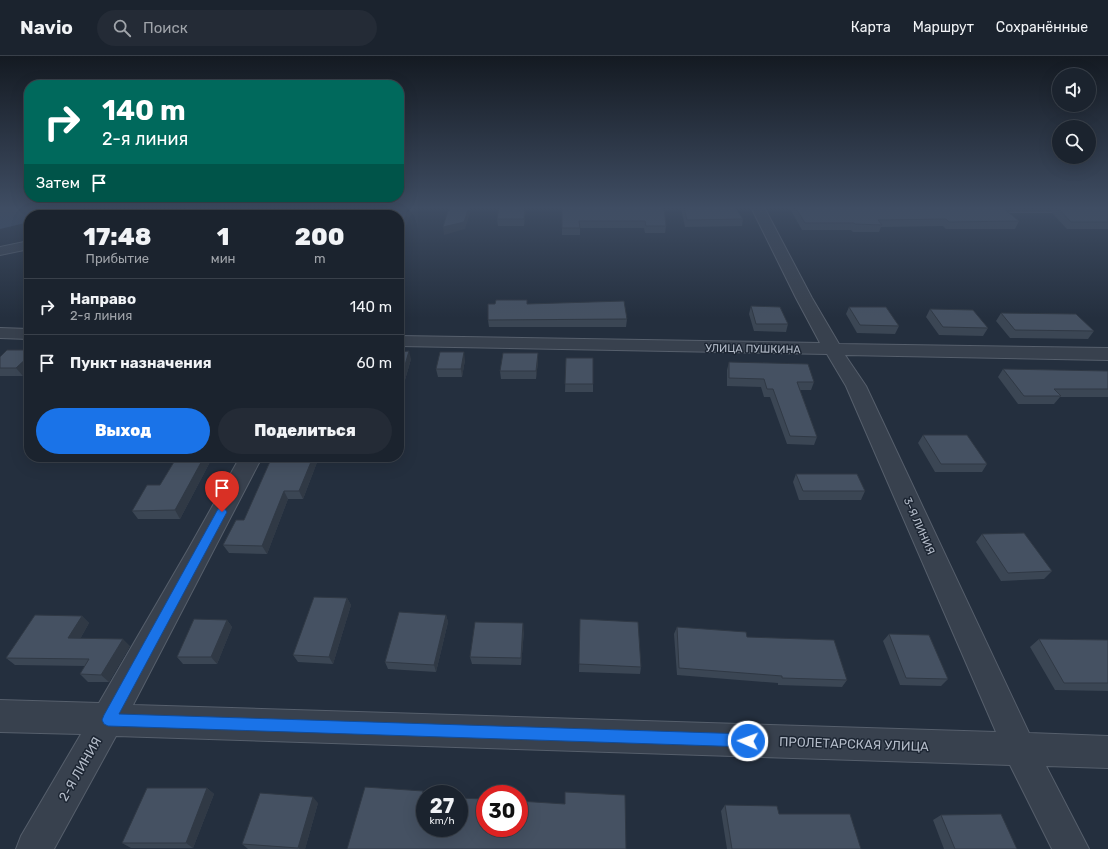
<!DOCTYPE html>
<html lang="ru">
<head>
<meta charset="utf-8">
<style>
	:root { --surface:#1b232e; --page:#242b36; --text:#f1f3f6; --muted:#a0a4aa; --line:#39404a; --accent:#1a73e8 }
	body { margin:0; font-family:Rubik,sans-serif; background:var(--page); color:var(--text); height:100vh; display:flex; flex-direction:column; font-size:15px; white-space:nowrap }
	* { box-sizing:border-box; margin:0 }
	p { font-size:13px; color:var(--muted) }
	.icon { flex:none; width:22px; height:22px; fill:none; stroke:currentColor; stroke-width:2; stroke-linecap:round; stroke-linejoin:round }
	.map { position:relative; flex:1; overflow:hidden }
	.side { position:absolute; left:24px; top:154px; width:380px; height:252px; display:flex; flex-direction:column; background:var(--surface); border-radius:16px; box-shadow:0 4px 16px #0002,0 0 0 1px var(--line) }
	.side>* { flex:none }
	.hud { position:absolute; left:24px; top:24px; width:380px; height:122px; border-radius:16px; box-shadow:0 4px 16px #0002,0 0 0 1px var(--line); background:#00695c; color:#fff; overflow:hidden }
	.buttons { position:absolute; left:1052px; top:12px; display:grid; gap:8px }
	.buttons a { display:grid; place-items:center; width:44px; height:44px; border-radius:50%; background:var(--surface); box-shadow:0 4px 16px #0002,0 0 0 1px var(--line); font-size:20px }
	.speed { position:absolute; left:416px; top:729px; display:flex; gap:8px; font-size:20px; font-weight:700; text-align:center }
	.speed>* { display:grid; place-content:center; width:52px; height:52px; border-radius:50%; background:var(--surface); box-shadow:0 4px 16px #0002,0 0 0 1px var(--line); line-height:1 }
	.speed small { font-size:10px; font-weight:400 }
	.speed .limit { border:6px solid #d22; background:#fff; color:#111 }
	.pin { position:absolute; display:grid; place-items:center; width:34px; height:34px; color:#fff; margin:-41px -17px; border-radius:50% 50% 50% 0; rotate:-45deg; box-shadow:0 0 4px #0007 }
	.pin .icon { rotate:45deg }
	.me { position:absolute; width:44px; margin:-22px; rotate:272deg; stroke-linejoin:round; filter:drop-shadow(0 0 3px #0008) }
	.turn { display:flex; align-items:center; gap:14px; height:84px; padding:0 12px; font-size:18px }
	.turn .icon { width:52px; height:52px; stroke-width:2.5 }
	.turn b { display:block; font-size:28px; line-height:34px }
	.then { display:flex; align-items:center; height:38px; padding:0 12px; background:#0003; gap:8px; font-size:15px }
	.eta { display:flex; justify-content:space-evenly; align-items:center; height:68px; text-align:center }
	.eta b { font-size:24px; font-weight:800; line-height:28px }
	.action { display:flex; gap:8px; margin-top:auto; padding:8px 12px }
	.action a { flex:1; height:46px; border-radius:24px; background:var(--accent); color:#fff; font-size:16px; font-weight:800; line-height:46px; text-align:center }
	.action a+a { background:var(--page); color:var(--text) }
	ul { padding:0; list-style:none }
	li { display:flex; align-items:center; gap:12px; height:56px; padding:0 12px; border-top:1px solid var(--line) }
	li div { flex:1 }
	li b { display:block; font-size:15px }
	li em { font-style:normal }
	header { display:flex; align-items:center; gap:24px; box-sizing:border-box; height:56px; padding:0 20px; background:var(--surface); border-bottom:1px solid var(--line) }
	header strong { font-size:19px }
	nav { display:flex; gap:22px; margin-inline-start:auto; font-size:14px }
	.search { width:280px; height:36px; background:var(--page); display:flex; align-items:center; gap:10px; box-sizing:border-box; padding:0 14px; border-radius:22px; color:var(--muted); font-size:15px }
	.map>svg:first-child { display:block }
</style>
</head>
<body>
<header>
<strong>Navio</strong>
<div class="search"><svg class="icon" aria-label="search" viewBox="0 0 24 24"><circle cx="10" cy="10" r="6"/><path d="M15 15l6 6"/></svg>Поиск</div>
<nav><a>Карта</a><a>Маршрут</a><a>Сохранённые</a></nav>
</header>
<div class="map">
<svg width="1108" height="793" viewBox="0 0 1108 793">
	<rect width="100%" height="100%" fill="#242f3e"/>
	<!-- water -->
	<path fill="#394c67" d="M 0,151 L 88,151 L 60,159 L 29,159 L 29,166 L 0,173 Z"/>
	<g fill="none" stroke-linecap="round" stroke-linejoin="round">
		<defs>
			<path id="minor" d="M 202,151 L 245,151 L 244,154 L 239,155 L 206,159 L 166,159 L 168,156 Z
				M 365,151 L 378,151 L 375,159 L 361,159 Z
				M 751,151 L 764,151 L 812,242 L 839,288 L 1108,292 L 1108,304 L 845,299 L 866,330 L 1029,677 L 1108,680 L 1108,712 L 1046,710 L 1089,793 L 1052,793 L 1010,709 L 116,680 L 54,793 L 16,793 L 21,780 L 81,678 L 0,676 L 0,644 L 99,647 L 189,492 L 240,401 L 262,401 L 133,649 L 996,676 L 846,330 L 827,298 L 399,290 L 399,280 L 820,287 L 796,242 Z
				M 1108,151 L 1108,156 L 973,156 L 968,155 L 966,152 Z
				M 29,185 L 29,193 L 0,199 L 0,191 Z
				M 0,272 L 29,273 L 29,283 L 0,282 Z"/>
		</defs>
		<!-- minor casing -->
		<use href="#minor" stroke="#565f6c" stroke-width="2"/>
		<!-- minor -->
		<use href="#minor" fill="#38414e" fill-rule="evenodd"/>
	</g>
	<!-- wall -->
	<path fill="#3b4654" d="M 391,151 L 414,151 L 403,176 L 399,176 L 399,159 Z
		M 526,151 L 524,170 L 498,170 L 497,163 Z
		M 562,151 L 735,151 L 743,163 L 742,170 L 685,171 L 681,152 L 664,155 L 666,170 L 665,177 L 645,177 L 644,172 L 580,172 L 580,179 L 562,179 Z
		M 789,151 L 1002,151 L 1019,165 L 1015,173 L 946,173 L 943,170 L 881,171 L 879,176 L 853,176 L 851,174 L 802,174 Z
		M 1055,151 L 1108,151 L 1108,173 L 1067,173 L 1052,157 Z
		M 527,248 L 627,263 L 626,271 L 489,271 L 488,264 Z
		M 751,250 L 788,268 L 786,276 L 754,275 L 749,258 Z
		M 849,251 L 899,270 L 895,278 L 857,277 L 846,258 Z
		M 930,253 L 988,272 L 983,280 L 939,279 L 926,261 Z
		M 1001,257 L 1094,275 L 1088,283 L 1010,282 L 996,265 Z
		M 7,294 L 23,320 L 0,320 L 0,301 Z
		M 399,296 L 411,303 L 405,324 L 399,324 Z
		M 538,297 L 538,305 L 536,323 L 501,323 L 500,315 Z
		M 566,302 L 593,328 L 593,336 L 565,336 Z
		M 465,304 L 462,321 L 438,321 L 436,313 Z
		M 729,306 L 814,326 L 811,334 L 800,334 L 817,381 L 814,389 L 787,388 L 770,341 L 764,341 L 761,331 L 727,330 L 727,314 Z
		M 1003,313 L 1108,315 L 1108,341 L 1060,341 L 1054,348 L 1018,348 L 998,321 Z
		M 923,379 L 987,408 L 982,416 L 935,416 L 918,387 Z
		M 177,401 L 228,401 L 225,406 L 210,406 L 180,463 L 138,463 L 132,455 L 160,429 Z
		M 272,401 L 319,401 L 303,443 L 288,443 L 267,498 L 229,497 L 223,489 L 244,464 Z
		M 796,418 L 865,435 L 861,444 L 799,444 L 793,426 Z
		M 982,478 L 1052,515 L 1044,523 L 1001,525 L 976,486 Z
		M 347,542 L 351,549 L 333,608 L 298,606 L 293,599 Z
		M 446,559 L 448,566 L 436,616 L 388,613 L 385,606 Z
		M 82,560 L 89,567 L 80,583 L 130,590 L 109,626 L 88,626 L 80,618 L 85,610 L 15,609 L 6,602 Z
		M 227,564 L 232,571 L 217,608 L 183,608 L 177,601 Z
		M 580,571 L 641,611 L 640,618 L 579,616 Z
		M 677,571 L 747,581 L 847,624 L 842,631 L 778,629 L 778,627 L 677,619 L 674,578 Z
		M 524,575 L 521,609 L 472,608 L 470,601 Z
		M 889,578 L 948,623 L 941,630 L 900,629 L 883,585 Z
		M 1039,583 L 1108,584 L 1108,635 L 1055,634 L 1030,591 Z
		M 207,732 L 214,738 L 193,792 L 131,792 L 122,787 Z
		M 318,747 L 305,793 L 248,793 L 242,788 Z
		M 725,749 L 779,758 L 861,793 L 727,793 L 721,755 Z
		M 941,759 L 1017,793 L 944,793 L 933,764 Z"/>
	<!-- shaded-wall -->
	<path fill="#303945" d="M 409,151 L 414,151 L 403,176 L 402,169 Z
		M 469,151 L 472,151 L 465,173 L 444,179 L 443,171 Z
		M 525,151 L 526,151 L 524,170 L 524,163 Z
		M 663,151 L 681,151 L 681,152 L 662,155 Z
		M 409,295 L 411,303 L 405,324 L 403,316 Z
		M 464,296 L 465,304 L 462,321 L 461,313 Z
		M 538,297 L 538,305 L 536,323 L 536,315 Z
		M 29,300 L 29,314 L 23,320 L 16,312 Z
		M 204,401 L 207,401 L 210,406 L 180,463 L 175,454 Z
		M 223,401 L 228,401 L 225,406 Z
		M 313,401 L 319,401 L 303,443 L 299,435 Z
		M 284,435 L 288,443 L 267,498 L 262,490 Z
		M 347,542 L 351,549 L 333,608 L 329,601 Z
		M 446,559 L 448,566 L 436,616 L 434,609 Z
		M 82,560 L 89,567 L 76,590 L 68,582 Z
		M 227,564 L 232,571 L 217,608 L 211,601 Z
		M 523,567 L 524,575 L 521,609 L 521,602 Z
		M 123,583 L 130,590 L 109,626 L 101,619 Z
		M 207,732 L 214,738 L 193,792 L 186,787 Z
		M 313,741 L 318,747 L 305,793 L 300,793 L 298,792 Z"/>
	<!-- building -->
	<path fill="#455162" stroke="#303945" d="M 391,151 L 409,151 L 402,169 L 399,169 L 399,159 L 387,159 Z
		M 449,151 L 469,151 L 464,166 L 443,171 Z
		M 499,151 L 525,151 L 524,163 L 497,163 Z
		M 562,151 L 664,151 L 666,170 L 646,170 L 645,165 L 579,165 L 580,172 L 562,172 Z
		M 684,151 L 735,151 L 743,163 L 687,164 Z
		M 795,151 L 1002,151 L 1019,165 L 949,166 L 946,163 L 878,164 L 882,169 L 855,168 L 854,167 L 805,167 Z
		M 1057,151 L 1108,151 L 1108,166 L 1071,166 Z
		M 496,244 L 527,244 L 527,248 L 624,245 L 627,263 L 488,264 L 488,248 L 495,248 Z
		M 751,250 L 780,251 L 788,268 L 756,268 Z
		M 849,251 L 886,251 L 899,270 L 860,269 Z
		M 930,253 L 973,254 L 988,272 L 943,271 Z
		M 1001,257 L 1076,258 L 1094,275 L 1015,274 Z
		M 7,294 L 29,294 L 29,300 L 16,312 L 0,312 L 0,301 Z
		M 409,295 L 403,316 L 399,316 L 399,296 Z
		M 440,296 L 464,296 L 461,313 L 436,313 Z
		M 503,297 L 538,297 L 536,315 L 500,315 Z
		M 566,302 L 593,302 L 593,328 L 565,328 Z
		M 729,306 L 808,308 L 814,326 L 797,326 L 817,381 L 790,380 L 773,333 L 767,333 L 764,323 L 729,322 Z
		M 1003,313 L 1108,315 L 1108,333 L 1054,333 L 1061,340 L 1024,340 Z
		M 923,379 L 967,379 L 987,408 L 941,408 Z
		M 177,401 L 204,401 L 175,454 L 132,455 L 147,429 L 160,429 Z
		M 272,401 L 313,401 L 299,435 L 284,435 L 262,490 L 223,489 L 236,464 L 244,464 Z
		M 796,418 L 857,418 L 865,435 L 803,435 Z
		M 1024,477 L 1052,515 L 1008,517 L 982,478 Z
		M 314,541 L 347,542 L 329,601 L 293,599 Z
		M 399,556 L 446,559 L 434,609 L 385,606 Z
		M 35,559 L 82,560 L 68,582 L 123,583 L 101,619 L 80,618 L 89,603 L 6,602 Z
		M 194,563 L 227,564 L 211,601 L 177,601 Z
		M 580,563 L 638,566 L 641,611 L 579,608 Z
		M 475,566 L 523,567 L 521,602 L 470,601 Z
		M 677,571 L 746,576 L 747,581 L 834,584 L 847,624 L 782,622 L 782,620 L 679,612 Z
		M 889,578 L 929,579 L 948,623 L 906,622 Z
		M 1039,583 L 1108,584 L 1108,627 L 1064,627 Z
		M 365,731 L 423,735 L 422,740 L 425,740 L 425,772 L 459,772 L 459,742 L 485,743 L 485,772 L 519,772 L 519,745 L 565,748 L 565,736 L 625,739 L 626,793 L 347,793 Z
		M 147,732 L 207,732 L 186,787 L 122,787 Z
		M 260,737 L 313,741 L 298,792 L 242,788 Z
		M 725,749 L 777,750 L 779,758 L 850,758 L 861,793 L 732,793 Z
		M 1001,758 L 1017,793 L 955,793 L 941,759 Z"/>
	<!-- sky -->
	<linearGradient id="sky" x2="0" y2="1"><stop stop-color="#141a22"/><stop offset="0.58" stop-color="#3f4d63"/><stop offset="1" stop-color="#3f4d63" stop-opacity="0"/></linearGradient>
	<rect width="1108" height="262" fill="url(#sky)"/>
	<!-- route -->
	<path fill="#1a73e8" stroke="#114b97" d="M 222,452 L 225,453 L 227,456 L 119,658 L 748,678 L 753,680 L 755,685 L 753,689 L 748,691 L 108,670 L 104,668 L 102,664 L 104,659 L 218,453 Z"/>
	<g text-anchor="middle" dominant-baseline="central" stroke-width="3" stroke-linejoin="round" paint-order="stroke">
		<!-- street labels -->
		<g font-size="11" fill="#b4bcc9" stroke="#1d2633">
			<text transform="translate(753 293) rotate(1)">УЛИЦА ПУШКИНА</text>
			<text transform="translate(919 470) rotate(66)">3-Я ЛИНИЯ</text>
		</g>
		<!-- near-street labels -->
		<g font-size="13" fill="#b4bcc9" stroke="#1d2633">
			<text transform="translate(854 688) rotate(2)">ПРОЛЕТАРСКАЯ УЛИЦА</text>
			<text transform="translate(80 713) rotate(-60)">2-Я ЛИНИЯ</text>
		</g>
	</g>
</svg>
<div class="buttons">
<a><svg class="icon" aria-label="sound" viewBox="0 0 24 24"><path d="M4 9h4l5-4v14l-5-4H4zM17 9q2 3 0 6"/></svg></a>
<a><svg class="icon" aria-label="search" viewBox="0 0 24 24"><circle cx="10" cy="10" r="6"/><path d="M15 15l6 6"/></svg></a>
</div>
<div class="speed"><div>27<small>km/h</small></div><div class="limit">30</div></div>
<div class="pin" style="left:222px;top:456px;background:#d93025"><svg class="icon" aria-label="arrive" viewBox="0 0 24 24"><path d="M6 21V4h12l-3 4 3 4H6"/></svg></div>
<svg class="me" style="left:748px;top:685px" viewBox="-20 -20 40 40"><circle r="17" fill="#1a73e8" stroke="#fff" stroke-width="3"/><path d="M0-11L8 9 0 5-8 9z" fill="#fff"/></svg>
<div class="hud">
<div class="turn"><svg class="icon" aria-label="right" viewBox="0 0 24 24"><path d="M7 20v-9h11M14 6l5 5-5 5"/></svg><div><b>140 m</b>2-я линия</div></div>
<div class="then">Затем<svg class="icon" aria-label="arrive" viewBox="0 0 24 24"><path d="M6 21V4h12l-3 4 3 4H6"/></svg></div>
</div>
<section class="side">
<div class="eta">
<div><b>17:48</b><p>Прибытие</p></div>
<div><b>1</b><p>мин</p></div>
<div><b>200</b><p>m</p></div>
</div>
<ul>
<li><svg class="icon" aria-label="right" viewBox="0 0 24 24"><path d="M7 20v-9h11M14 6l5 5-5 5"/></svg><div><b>Направо</b><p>2-я линия</p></div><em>140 m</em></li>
<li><svg class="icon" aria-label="arrive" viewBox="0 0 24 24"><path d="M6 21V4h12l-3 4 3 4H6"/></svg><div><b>Пункт назначения</b></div><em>60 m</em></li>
</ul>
<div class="action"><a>Выход</a><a>Поделиться</a></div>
</section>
</div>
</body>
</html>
